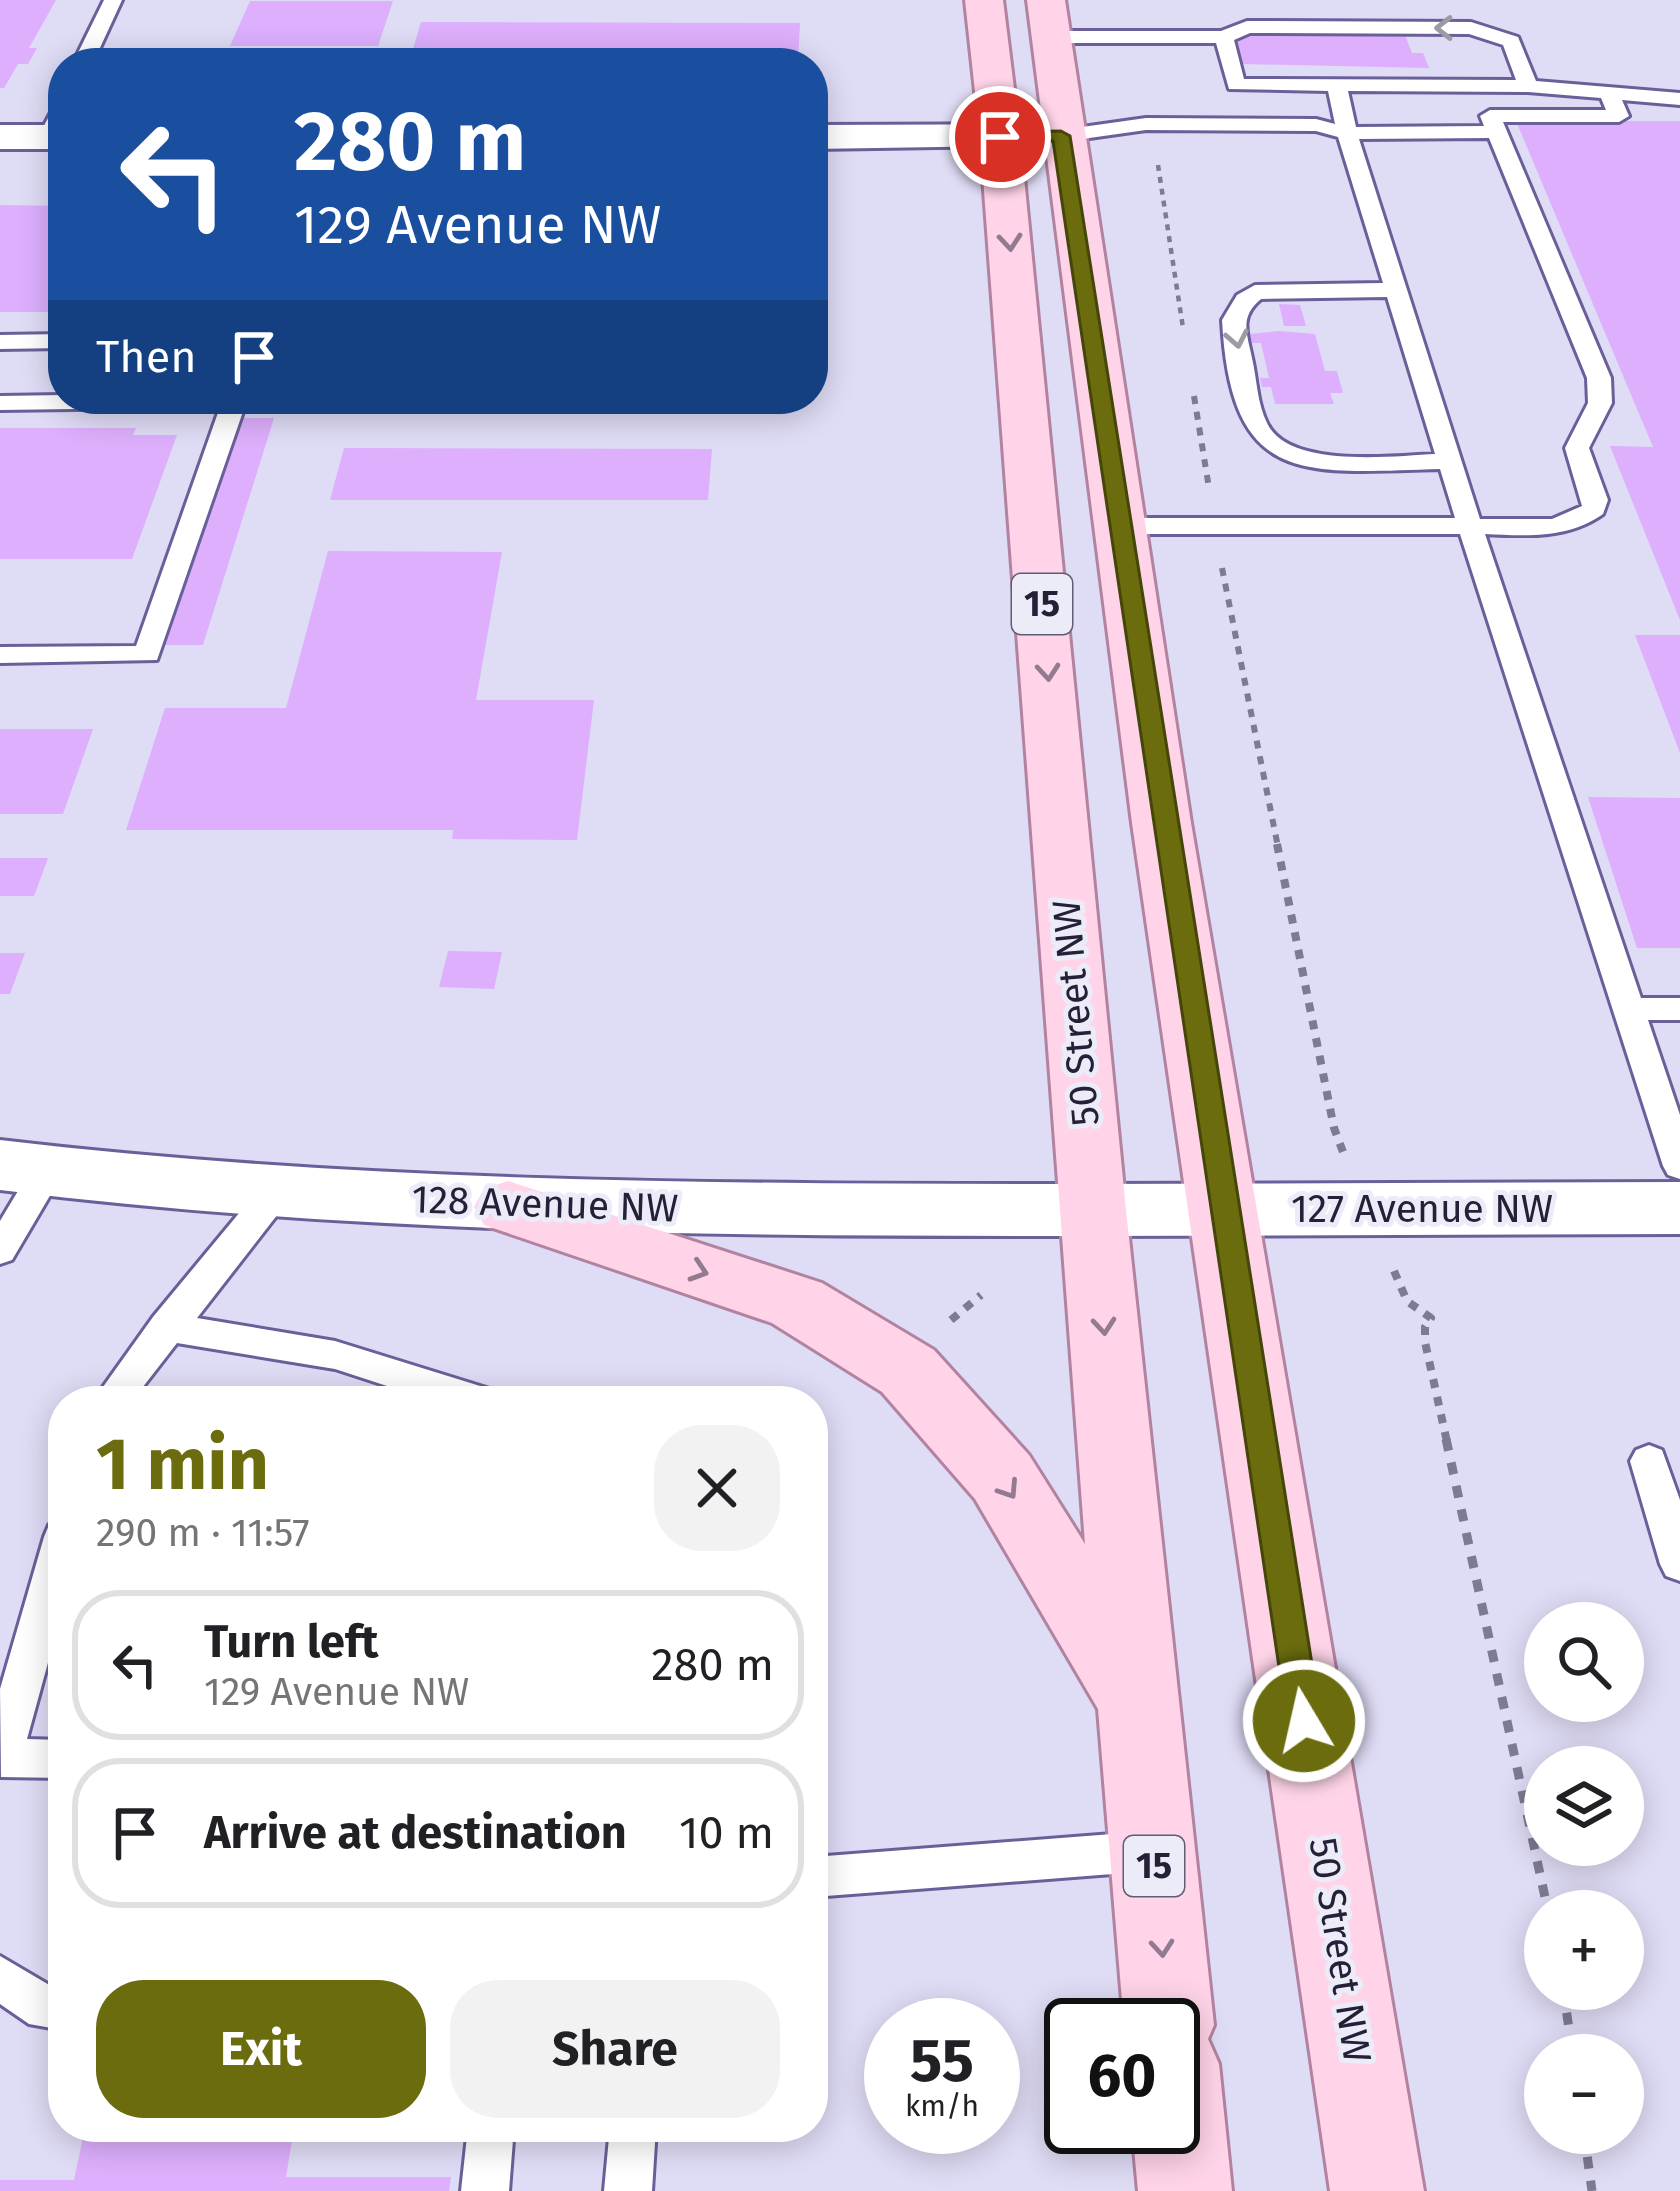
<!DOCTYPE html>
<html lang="en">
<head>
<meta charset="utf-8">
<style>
	:root { --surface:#fff; --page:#f2f2f2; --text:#202124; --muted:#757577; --line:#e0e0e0; --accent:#6a6c0d }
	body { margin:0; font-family:"Fira Sans",sans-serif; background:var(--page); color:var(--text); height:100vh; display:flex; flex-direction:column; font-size:45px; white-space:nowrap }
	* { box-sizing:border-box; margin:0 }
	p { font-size:39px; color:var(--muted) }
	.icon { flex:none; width:66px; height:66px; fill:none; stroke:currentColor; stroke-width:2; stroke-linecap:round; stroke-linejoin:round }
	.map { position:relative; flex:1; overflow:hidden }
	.details { position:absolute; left:48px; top:1386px; width:780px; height:756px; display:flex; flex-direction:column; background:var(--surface); border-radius:48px; box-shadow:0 6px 30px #0003 }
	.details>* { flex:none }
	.guide { position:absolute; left:48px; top:48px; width:780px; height:366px; border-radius:48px; box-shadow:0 6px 30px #0003; background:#1a4fa0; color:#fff; overflow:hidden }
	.buttons { position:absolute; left:1524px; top:1602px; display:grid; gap:24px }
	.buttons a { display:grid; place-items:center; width:120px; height:120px; border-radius:50%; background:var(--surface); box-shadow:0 6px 30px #0003; font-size:60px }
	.speed { position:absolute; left:864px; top:1998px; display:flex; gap:24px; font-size:60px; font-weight:700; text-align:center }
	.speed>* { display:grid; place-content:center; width:156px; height:156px; border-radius:50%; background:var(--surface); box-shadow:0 6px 30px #0003; line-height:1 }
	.speed small { font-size:30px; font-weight:400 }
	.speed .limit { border:6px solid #111; border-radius:18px; background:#fff; color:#111 }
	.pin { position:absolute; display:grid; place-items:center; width:102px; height:102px; color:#fff; margin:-51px; border:6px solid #fff; border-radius:50%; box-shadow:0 3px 12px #0007 }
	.me { position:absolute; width:132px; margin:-66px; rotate:351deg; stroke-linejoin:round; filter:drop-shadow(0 0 9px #0008) }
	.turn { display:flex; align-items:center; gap:42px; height:252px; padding:0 48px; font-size:54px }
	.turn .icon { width:156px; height:156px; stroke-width:2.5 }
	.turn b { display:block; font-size:84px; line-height:102px }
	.then { display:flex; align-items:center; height:114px; padding:0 48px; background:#0003; gap:24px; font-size:45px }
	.round { display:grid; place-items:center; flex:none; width:126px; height:126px; border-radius:48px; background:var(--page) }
	.head { display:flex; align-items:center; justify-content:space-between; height:204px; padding:0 48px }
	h1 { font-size:72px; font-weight:700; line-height:90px; color:var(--accent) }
	.action { display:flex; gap:24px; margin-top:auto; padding:24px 48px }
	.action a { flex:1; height:138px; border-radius:48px; background:var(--accent); color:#fff; font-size:48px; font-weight:700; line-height:138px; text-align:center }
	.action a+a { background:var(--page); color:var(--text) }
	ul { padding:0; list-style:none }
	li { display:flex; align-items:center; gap:36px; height:150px; margin:0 24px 18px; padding:0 24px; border:6px solid var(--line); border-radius:48px }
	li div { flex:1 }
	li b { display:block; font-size:45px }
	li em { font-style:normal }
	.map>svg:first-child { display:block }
</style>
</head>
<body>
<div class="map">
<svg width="1680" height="2191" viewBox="0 0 1680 2191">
	<rect width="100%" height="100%" fill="#dfdcf6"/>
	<!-- building -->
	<path fill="#ddaffd" d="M 0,0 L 56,0 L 29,48 L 37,48 L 28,64 L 18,64 L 4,88 L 0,88 Z
		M 250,1 L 393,1 L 378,46 L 230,46 Z
		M 421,22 L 800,23 L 798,63 L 409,63 Z
		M 1341,31 L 1342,35 L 1405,35 L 1412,53 L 1423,53 L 1429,68 L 1242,64 L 1234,34 Z
		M 1516,121 L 1680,121 L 1680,620 L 1610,446 L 1653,447 Z
		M 0,205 L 63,206 L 63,312 L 0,312 Z
		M 1279,304 L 1300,305 L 1306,326 L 1284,326 Z
		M 1279,331 L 1315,334 L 1325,371 L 1337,371 L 1343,393 L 1330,393 L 1334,404 L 1275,404 L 1271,387 L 1262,387 L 1260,378 L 1269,378 L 1261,343 L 1252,343 L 1250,334 Z
		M 290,399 L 760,399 L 759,414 L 286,413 Z
		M 239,418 L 274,418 L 203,645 L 164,645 Z
		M 0,428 L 136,428 L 133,435 L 177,435 L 132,559 L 0,559 Z
		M 344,448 L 712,449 L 708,500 L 330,500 Z
		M 328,551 L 502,552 L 476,700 L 594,700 L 577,840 L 452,839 L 453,830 L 126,830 L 165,708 L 286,708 Z
		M 1635,635 L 1680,635 L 1680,753 Z
		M 0,729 L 93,729 L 63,814 L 0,814 Z
		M 1588,797 L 1680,798 L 1680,948 L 1637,948 Z
		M 0,858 L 48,858 L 34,896 L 0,896 Z
		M 448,951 L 502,952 L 494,989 L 439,987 Z
		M 0,953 L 25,953 L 10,994 L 0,994 Z
		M 326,1387 L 362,1401 L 316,1401 Z
		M 85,2128 L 294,2128 L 286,2177 L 451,2177 L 449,2191 L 0,2191 L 0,2180 L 74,2180 Z"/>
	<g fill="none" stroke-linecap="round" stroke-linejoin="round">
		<defs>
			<path id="service" d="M 104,0 L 122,0 L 93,63 L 73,63 Z
				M 1247,21 L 1471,22 L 1518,37 L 1536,81 L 1680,93 L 1680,105 L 1622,100 L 1629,116 L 1619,122 L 1503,122 L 1611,378 L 1612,403 L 1589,448 L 1608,500 L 1603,514 C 1568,539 1526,536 1485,534 L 1641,998 L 1680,998 L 1680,1020 L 1648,1020 L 1680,1115 L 1680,1179 L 1668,1175 L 1663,1166 L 1460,534 L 1120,534 L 1107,526 L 1120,518 L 1455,518 L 1440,469 C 1302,473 1231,487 1222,320 L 1237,295 L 1255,285 L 1383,283 L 1338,137 L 1316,131 L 1146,130 L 1061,142 L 1051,136 L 1061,130 L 1146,118 L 1316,119 L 1335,124 L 1328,91 L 1229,89 L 1216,43 L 1051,43 L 1041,37 L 1051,31 L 1221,31 ZM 1250,33 L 1469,34 L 1503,45 L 1516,80 L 1244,79 L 1234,40 ZM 1348,91 L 1528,92 L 1601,98 L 1606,110 L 1490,110 L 1480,116 L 1484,126 L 1356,127 ZM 1489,138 L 1587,378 L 1588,403 L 1565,448 L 1582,506 L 1552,519 L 1480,519 L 1359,139 ZM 1387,297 L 1435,454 C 1393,456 1288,469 1267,423 C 1257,403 1257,379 1252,358 C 1247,333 1239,317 1261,299 Z
				M 63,101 L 58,137 L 41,141 L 38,137 L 56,103 Z
				M 63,334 L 63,348 L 0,349 L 0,335 Z
				M 63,395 L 63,399 L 247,400 L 157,660 L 0,663 L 0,647 L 136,646 L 220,407 L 0,410 L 0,396 Z
				M 48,1157 L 60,1161 L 65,1170 L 12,1260 L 0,1264 L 0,1221 L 36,1161 Z
				M 276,1179 L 288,1183 L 293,1192 L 288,1201 L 197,1318 L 335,1341 L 493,1390 L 498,1401 L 433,1401 L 335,1369 L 177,1343 L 132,1401 L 93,1401 L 153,1317 L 264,1183 Z
				M 1649,1445 L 1662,1450 L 1680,1500 L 1680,1581 L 1666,1576 L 1660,1564 L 1630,1461 L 1636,1450 Z
				M 63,1521 L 63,1608 L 27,1739 L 63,1740 L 63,1778 L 1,1777 L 0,1689 L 44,1537 L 49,1525 Z
				M 1151,1831 L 1166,1837 L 1172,1851 L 1166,1865 L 1151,1871 L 813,1897 L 813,1857 Z
				M 0,1956 L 51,1986 L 63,1986 L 63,2030 L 29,2024 L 0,2004 Z
				M 468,2127 L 514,2127 L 509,2191 L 461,2191 Z
				M 610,2127 L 656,2127 L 652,2191 L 604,2191 Z"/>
			<path id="minor" d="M 0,1140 C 363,1183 727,1184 1092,1184 L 1116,1192 L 1126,1210 L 1116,1228 L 1092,1236 C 726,1236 363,1235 0,1190 Z"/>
			<path id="tertiary" d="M 1061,124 L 1075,127 L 1081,136 L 1075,145 L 813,149 L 813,125 Z
				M 0,125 L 63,125 L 63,149 L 0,149 Z
				M 1680,1182 L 1680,1234 L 1092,1236 L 1068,1228 L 1058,1210 L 1068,1192 L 1092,1184 Z"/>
			<path id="primary" d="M 965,0 L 1003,0 L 1020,137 L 1126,1210 L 1214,2025 L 1208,2039 L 1219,2064 L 1232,2191 L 1138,2191 L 1132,2127 L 1173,2127 L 1173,2025 L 1124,2025 L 1098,1709 L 975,1499 L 882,1392 L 772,1323 L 484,1225 L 474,1207 L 484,1189 L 508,1181 L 822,1283 L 934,1350 L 1029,1455 L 1085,1544 L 980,137 Z
				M 1027,0 L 1065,0 L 1191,823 L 1424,2191 L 1330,2191 L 1132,823 Z"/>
		</defs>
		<!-- service casing -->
		<use href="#service" stroke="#6a6099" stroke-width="6"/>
		<!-- minor casing -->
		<use href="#minor" stroke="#6a6099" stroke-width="6"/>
		<!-- tertiary casing -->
		<use href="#tertiary" stroke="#6a6099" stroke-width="6"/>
		<!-- primary casing -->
		<use href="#primary" stroke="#b283a0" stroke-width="6"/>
		<!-- path-far3 -->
		<path stroke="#7d7a93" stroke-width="4.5" stroke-dasharray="6 6" stroke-linecap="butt" d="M 1158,165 L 1183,328"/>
		<!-- path-far2 -->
		<path stroke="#7d7a93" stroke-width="6" stroke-dasharray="8 8" stroke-linecap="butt" d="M 1194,396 L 1209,488
			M 1222,568 L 1278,847"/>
		<!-- path-far1 -->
		<path stroke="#7d7a93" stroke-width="8" stroke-dasharray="9 9" stroke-linecap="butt" d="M 1277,844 L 1334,1128 L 1343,1152
			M 1394,1271 L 1407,1301 L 1431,1318 L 1425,1327 L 1425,1342 L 1447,1442
			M 951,1320 L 981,1295"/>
		<!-- path -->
		<path stroke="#7d7a93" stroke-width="9" stroke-dasharray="12 12" stroke-linecap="butt" d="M 1446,1439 L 1548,1911
			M 1563,1989 L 1573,2055
			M 1584,2133 L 1592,2191"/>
		<!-- service -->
		<use href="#service" fill="#fff" fill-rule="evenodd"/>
		<!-- minor -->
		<use href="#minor" fill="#fff" fill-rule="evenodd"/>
		<!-- tertiary -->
		<use href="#tertiary" fill="#fff" fill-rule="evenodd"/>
		<!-- primary -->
		<use href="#primary" fill="#ffd4e8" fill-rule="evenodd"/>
	</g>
	<!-- one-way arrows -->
	<defs><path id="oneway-chevron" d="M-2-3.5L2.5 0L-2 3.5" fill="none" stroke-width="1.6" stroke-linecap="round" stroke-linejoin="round" transform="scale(3)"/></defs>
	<g stroke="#9c9ba5">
		<use href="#oneway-chevron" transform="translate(1444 28) rotate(-180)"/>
		<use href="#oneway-chevron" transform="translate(1237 339) rotate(79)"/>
	</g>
	<g stroke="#927a90">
		<use href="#oneway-chevron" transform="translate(1010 242) rotate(85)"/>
		<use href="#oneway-chevron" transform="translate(1048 672) rotate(85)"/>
		<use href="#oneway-chevron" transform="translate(699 1271) rotate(18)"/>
		<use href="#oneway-chevron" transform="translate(1104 1326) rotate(85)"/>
		<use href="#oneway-chevron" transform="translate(1009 1490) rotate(57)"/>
		<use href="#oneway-chevron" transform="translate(1162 1948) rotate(85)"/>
	</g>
	<!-- route -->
	<path fill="#6a6c0d" stroke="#454608" stroke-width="3" d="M 1061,131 L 1070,136 L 1321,1721 L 1316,1732 L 1304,1736 L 1292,1732 L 1287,1721 L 1053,141 L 1000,142 L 992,137 L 1000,132 Z"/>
	<g text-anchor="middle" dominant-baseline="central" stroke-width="10" stroke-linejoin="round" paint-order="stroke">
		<!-- shield labels -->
		<g fill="#ecebf8" stroke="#605d72" stroke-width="3">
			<rect x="1012" y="574" width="60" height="60" rx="9"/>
			<rect x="1124" y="1836" width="60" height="60" rx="9"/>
		</g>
		<g font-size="36" font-weight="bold" fill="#242038">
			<text x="1042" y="604">15</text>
			<text x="1154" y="1866">15</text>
		</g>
		<!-- street labels -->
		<g font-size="39" fill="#242038" stroke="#ecebf8">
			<text transform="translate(1076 1013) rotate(-95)">50 Street NW</text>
			<text transform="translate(545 1204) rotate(2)">128 Avenue NW</text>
			<text x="1422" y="1209">127 Avenue NW</text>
			<text transform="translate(1340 1950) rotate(81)">50 Street NW</text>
		</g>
	</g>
</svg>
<div class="buttons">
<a><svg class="icon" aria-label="search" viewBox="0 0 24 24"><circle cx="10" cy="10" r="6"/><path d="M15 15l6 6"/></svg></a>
<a><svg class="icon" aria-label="layers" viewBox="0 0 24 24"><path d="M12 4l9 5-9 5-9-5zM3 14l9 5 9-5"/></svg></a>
<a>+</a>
<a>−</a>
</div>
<div class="speed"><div>55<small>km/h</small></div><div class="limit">60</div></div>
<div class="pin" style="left:1000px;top:137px;background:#d93025"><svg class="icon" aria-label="arrive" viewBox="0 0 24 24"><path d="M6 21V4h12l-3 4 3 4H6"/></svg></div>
<svg class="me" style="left:1304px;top:1721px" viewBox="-20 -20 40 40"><circle r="17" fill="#6a6c0d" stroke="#fff" stroke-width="3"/><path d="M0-11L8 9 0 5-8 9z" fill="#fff"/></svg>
<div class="guide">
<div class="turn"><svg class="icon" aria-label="left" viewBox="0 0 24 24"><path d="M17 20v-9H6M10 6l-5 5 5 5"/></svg><div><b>280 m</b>129 Avenue NW</div></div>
<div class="then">Then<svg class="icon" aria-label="arrive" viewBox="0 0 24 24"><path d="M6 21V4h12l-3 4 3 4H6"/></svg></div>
</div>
<section class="details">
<div class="head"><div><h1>1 min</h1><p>290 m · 11:57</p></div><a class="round"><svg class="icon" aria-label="close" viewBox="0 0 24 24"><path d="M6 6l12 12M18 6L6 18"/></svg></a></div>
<ul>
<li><svg class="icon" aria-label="left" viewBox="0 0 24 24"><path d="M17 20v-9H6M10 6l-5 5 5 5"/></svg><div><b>Turn left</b><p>129 Avenue NW</p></div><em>280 m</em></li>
<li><svg class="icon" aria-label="arrive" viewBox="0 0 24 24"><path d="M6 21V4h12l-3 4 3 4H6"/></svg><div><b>Arrive at destination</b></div><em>10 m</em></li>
</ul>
<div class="action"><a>Exit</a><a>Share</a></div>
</section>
</div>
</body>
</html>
